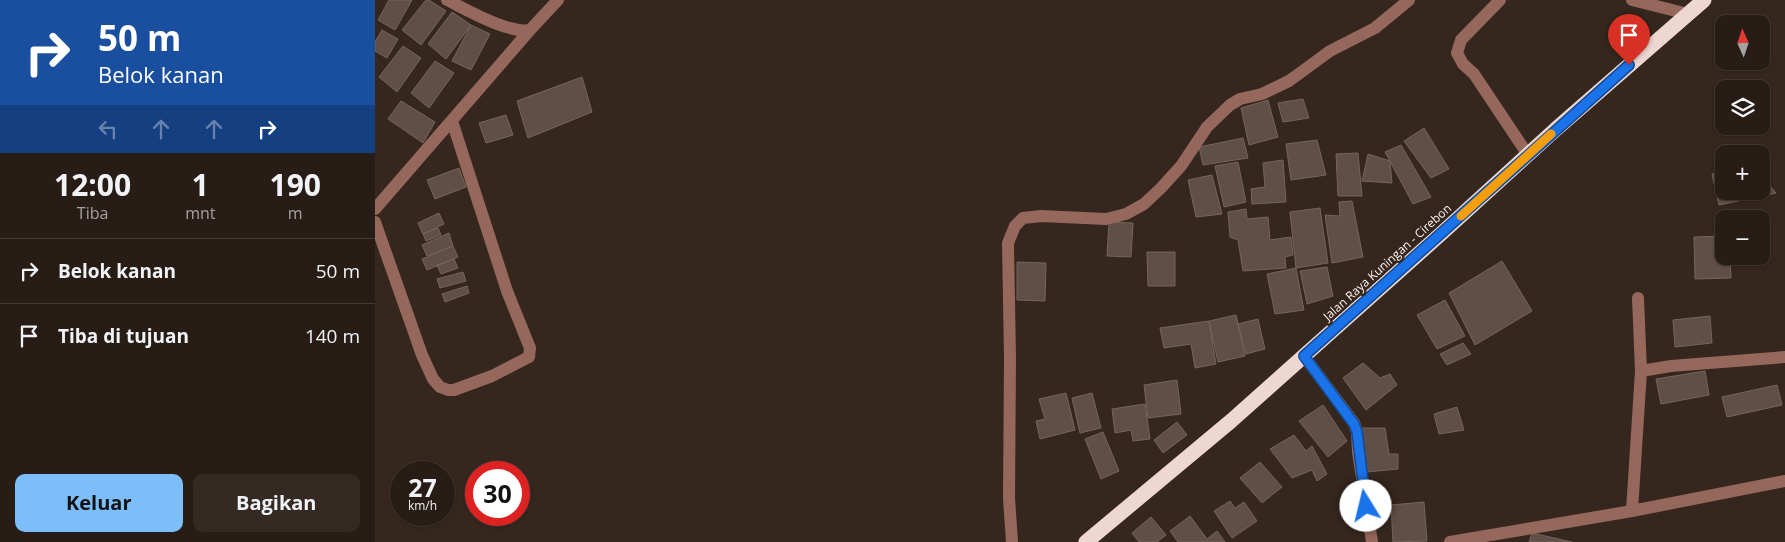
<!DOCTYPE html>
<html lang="id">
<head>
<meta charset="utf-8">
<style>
	:root { --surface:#281d16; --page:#342a23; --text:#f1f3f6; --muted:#a5a2a1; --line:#443b35; --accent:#7cbef9 }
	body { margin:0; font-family:"Open Sans",sans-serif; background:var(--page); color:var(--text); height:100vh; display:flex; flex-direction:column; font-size:19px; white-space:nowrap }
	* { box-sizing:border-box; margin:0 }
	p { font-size:16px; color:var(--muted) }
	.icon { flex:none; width:28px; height:28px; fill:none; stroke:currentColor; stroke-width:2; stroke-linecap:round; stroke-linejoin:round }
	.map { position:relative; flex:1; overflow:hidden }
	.drawer { display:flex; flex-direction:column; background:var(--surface); width:375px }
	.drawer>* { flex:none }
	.hud { background:#1a4fa0; color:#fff; overflow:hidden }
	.needle { width:32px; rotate:357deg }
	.buttons { position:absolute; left:1340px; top:15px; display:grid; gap:10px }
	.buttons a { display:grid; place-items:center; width:55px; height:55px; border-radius:10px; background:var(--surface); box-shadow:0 1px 4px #0004,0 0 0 1px var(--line); font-size:25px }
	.speed { position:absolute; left:15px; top:461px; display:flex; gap:10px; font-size:25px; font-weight:700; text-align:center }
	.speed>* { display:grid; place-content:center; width:65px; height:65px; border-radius:50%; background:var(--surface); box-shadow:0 1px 4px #0004,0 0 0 1px var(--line); line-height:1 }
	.speed small { font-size:12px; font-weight:400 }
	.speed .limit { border:8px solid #d22; background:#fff; color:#111 }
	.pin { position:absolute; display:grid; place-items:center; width:42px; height:42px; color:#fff; margin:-51px -21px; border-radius:50% 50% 50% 0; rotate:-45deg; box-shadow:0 0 5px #0007 }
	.pin .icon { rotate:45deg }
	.me { position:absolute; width:55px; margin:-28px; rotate:351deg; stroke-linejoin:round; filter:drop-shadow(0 0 4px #0008) }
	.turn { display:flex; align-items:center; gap:18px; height:105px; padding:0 15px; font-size:22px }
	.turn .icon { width:65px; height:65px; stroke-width:2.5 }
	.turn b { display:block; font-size:35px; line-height:42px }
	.lanes { display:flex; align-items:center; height:48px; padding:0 15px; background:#0003; justify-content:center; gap:25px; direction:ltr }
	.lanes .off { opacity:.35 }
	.eta { display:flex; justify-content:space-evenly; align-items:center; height:85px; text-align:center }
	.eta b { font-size:30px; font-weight:700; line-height:35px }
	.button { display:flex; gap:10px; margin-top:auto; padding:10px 15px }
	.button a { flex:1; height:58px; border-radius:10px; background:var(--accent); color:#111; font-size:20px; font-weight:700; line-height:58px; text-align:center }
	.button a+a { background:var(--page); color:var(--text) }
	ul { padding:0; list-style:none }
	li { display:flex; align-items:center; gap:15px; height:65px; padding:0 15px; border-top:1px solid var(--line) }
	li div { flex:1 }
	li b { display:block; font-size:19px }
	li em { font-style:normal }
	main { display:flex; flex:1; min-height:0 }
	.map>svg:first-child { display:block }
</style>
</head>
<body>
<main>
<section class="drawer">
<div class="hud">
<div class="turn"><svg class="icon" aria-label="right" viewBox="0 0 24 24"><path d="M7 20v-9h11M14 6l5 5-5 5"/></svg><div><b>50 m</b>Belok kanan</div></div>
<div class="lanes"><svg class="icon off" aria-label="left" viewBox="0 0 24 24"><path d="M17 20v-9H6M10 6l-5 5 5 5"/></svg><svg class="icon off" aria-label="ahead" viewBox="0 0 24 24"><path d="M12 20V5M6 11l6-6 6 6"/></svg><svg class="icon off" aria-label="ahead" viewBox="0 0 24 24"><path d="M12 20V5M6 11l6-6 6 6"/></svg><svg class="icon" aria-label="right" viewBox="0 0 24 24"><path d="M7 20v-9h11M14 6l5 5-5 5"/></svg></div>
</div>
<div class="eta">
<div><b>12:00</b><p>Tiba</p></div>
<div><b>1</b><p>mnt</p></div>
<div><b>190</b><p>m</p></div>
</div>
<ul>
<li><svg class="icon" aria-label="right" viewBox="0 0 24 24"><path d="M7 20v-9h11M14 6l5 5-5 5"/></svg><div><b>Belok kanan</b></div><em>50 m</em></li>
<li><svg class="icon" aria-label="arrive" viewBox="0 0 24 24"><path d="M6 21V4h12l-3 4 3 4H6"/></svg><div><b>Tiba di tujuan</b></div><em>140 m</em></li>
</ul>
<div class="button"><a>Keluar</a><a>Bagikan</a></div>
</section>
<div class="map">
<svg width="1410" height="542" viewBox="0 0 1410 542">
	<rect width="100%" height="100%" fill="#35271e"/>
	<!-- building -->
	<path fill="#5f4f46" stroke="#75655b" d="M 14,0 L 37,0 L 20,30 L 3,20 Z
		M 51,0 L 54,0 L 71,11 L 46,45 L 27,30 Z
		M 77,12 L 96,25 L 71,59 L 53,44 Z
		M 96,25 L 115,34 L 96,70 L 77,61 Z
		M 7,30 L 23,39 L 12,58 L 0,51 L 0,42 Z
		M 28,46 L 46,58 L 22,92 L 4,77 Z
		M 60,61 L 79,73 L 54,108 L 36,93 Z
		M 207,77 L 217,112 L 153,138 L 142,101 Z
		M 928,99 L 934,118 L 908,122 L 903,103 Z
		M 893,100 L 903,137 L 874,145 L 866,108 Z
		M 26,101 L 60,122 L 48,143 L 13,119 Z
		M 131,115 L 138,135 L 111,143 L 104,123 Z
		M 1049,128 L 1074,169 L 1056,178 L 1029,141 Z
		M 868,138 L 873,158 L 828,165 L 824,147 Z
		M 942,140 L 951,175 L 916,180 L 911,144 Z
		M 1026,145 L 1056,197 L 1038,204 L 1010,152 Z
		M 983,153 L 987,196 L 963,196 L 961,154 Z
		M 993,154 L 1015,161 L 1017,183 L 987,181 Z
		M 908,160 L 911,202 L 877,204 L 876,189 L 890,187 L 888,163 Z
		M 863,162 L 871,202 L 849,207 L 840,166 Z
		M 84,168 L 91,187 L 60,199 L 52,180 Z
		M 1349,171 L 1349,191 L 1386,191 L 1386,175 L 1401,193 L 1344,205 L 1337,174 Z
		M 837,175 L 847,214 L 821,217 L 813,180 Z
		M 977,201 L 988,257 L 957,263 L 950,215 L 965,216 L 964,202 Z
		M 945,208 L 953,263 L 921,268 L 915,212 Z
		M 871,209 L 872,219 L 893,217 L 895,240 L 916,237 L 918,255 L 910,257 L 911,268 L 868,271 L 863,240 L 855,237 L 853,212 Z
		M 64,213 L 69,224 L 48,234 L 43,223 Z
		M 734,222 L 758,223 L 756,257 L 732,256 Z
		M 63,228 L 66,235 L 51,241 L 48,234 Z
		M 74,233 L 78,246 L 52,256 L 47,245 Z
		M 1349,236 L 1349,256 L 1355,256 L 1356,278 L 1320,279 L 1319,237 Z
		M 78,246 L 83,257 L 52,270 L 47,259 Z
		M 772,252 L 800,252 L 800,286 L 773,286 Z
		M 79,259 L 83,268 L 66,274 L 62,265 Z
		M 1127,261 L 1157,311 L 1100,345 L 1074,293 Z
		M 642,262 L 671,263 L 670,301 L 642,300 Z
		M 952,267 L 958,296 L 932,304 L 925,271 Z
		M 921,268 L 929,310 L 900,314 L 892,274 Z
		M 88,272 L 91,281 L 65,288 L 62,279 Z
		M 92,286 L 94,293 L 70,302 L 67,294 Z
		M 1070,300 L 1090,336 L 1062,349 L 1042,315 Z
		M 861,315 L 870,356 L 843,362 L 834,321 Z
		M 1335,316 L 1337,343 L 1300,347 L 1298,320 Z
		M 883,319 L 890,349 L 871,354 L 863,324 Z
		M 834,321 L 841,364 L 820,368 L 816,344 L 789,348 L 785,328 Z
		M 1088,343 L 1096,354 L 1072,365 L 1065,354 Z
		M 988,363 L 1005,378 L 1015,374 L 1022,385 L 991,410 L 968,378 Z
		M 1330,371 L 1334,395 L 1286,404 L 1281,379 Z
		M 802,380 L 806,414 L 773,418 L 769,385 Z
		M 1402,385 L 1407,405 L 1352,417 L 1347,397 Z
		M 691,393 L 700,430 L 665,439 L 661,421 L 670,419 L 664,399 Z
		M 717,393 L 726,428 L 705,433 L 697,398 Z
		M 770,404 L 775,439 L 758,441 L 756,430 L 740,433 L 737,409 Z
		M 948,405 L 972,441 L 953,457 L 924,421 Z
		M 1082,407 L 1089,430 L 1064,434 L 1059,414 Z
		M 802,422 L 812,435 L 788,453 L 779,440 Z
		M 985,428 L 1010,428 L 1014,454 L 1023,454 L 1023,469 L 992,472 Z
		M 728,432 L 744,471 L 726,479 L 710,439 Z
		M 919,435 L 931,451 L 937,446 L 952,474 L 942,481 L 937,470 L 917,478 L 895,449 Z
		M 885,462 L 907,487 L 887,503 L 865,478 Z
		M 855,501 L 860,508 L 869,502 L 882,521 L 857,538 L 839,511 Z
		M 1049,502 L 1052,541 L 1018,542 L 1016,505 Z
		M 815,516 L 832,539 L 842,531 L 850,542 L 803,542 L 795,531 Z
		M 776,517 L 791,535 L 782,542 L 764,542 L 757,533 Z
		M 1157,533 L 1197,542 L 1154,542 Z"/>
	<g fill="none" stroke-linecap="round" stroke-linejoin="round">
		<!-- street -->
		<path stroke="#96675b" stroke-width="12" d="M 72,0 C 92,10 134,34 155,30 L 183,0
			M 1125,0 L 1086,40 L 1082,53 L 1088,64 L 1099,74 L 1153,155
			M 1257,0 L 1313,14
			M 0,209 L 155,30
			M 0,222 L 47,355 L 58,379 L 65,387 L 73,390 L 79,390 L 117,376 L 154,357 L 155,348 L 132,291 L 77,121
			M 929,356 L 979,423 L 982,432 L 983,452 L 997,542
			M 1266,371 L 1296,366 L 1410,357
			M 1257,511 L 1266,371 L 1263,298
			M 637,542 L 634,498 L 635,358 L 633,243 L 640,226 L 648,218 L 666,216 L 731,219 L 751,214 L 769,204 L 786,188 L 806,166 L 832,127 L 855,105 L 865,99 L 887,94 L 914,81 L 955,51 L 1000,28 L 1034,0
			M 1075,542 L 1257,511 L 1410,481"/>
		<!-- highway -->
		<path stroke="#efd7d1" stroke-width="15" d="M 711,542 L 856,421 L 1068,232 L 1181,129 L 1329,0"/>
	</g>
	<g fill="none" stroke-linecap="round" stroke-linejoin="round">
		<defs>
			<path id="route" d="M 991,506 L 982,432 L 979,424 L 929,356 L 1254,65"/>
		</defs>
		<!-- route casing -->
		<use href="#route" stroke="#114b97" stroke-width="12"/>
		<!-- route -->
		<use href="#route" stroke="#1a73e8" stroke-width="9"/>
		<!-- slow -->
		<path stroke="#f59e0b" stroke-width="9" d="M 1086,216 L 1176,134"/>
	</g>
	<g text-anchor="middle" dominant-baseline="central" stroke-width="5" stroke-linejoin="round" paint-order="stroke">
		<!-- street labels -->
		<g font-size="12" fill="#fcf3ed" stroke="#35271e">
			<text transform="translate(1012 262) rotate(-42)">Jalan Raya Kuningan - Cirebon</text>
		</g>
	</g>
</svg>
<div class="buttons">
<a><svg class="needle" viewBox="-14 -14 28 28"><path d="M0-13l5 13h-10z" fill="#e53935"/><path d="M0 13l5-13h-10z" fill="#a5a2a1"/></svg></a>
<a><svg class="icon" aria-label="layers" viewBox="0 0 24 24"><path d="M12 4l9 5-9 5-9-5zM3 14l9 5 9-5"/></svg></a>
<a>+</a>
<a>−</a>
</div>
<div class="speed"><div>27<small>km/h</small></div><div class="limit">30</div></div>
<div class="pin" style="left:1254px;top:65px;background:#d93025"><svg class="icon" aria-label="arrive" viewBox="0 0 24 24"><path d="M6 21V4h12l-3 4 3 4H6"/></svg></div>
<svg class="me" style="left:991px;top:506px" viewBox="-20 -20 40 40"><circle r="19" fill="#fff"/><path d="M0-13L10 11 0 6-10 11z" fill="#1a73e8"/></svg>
</div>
</main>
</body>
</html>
